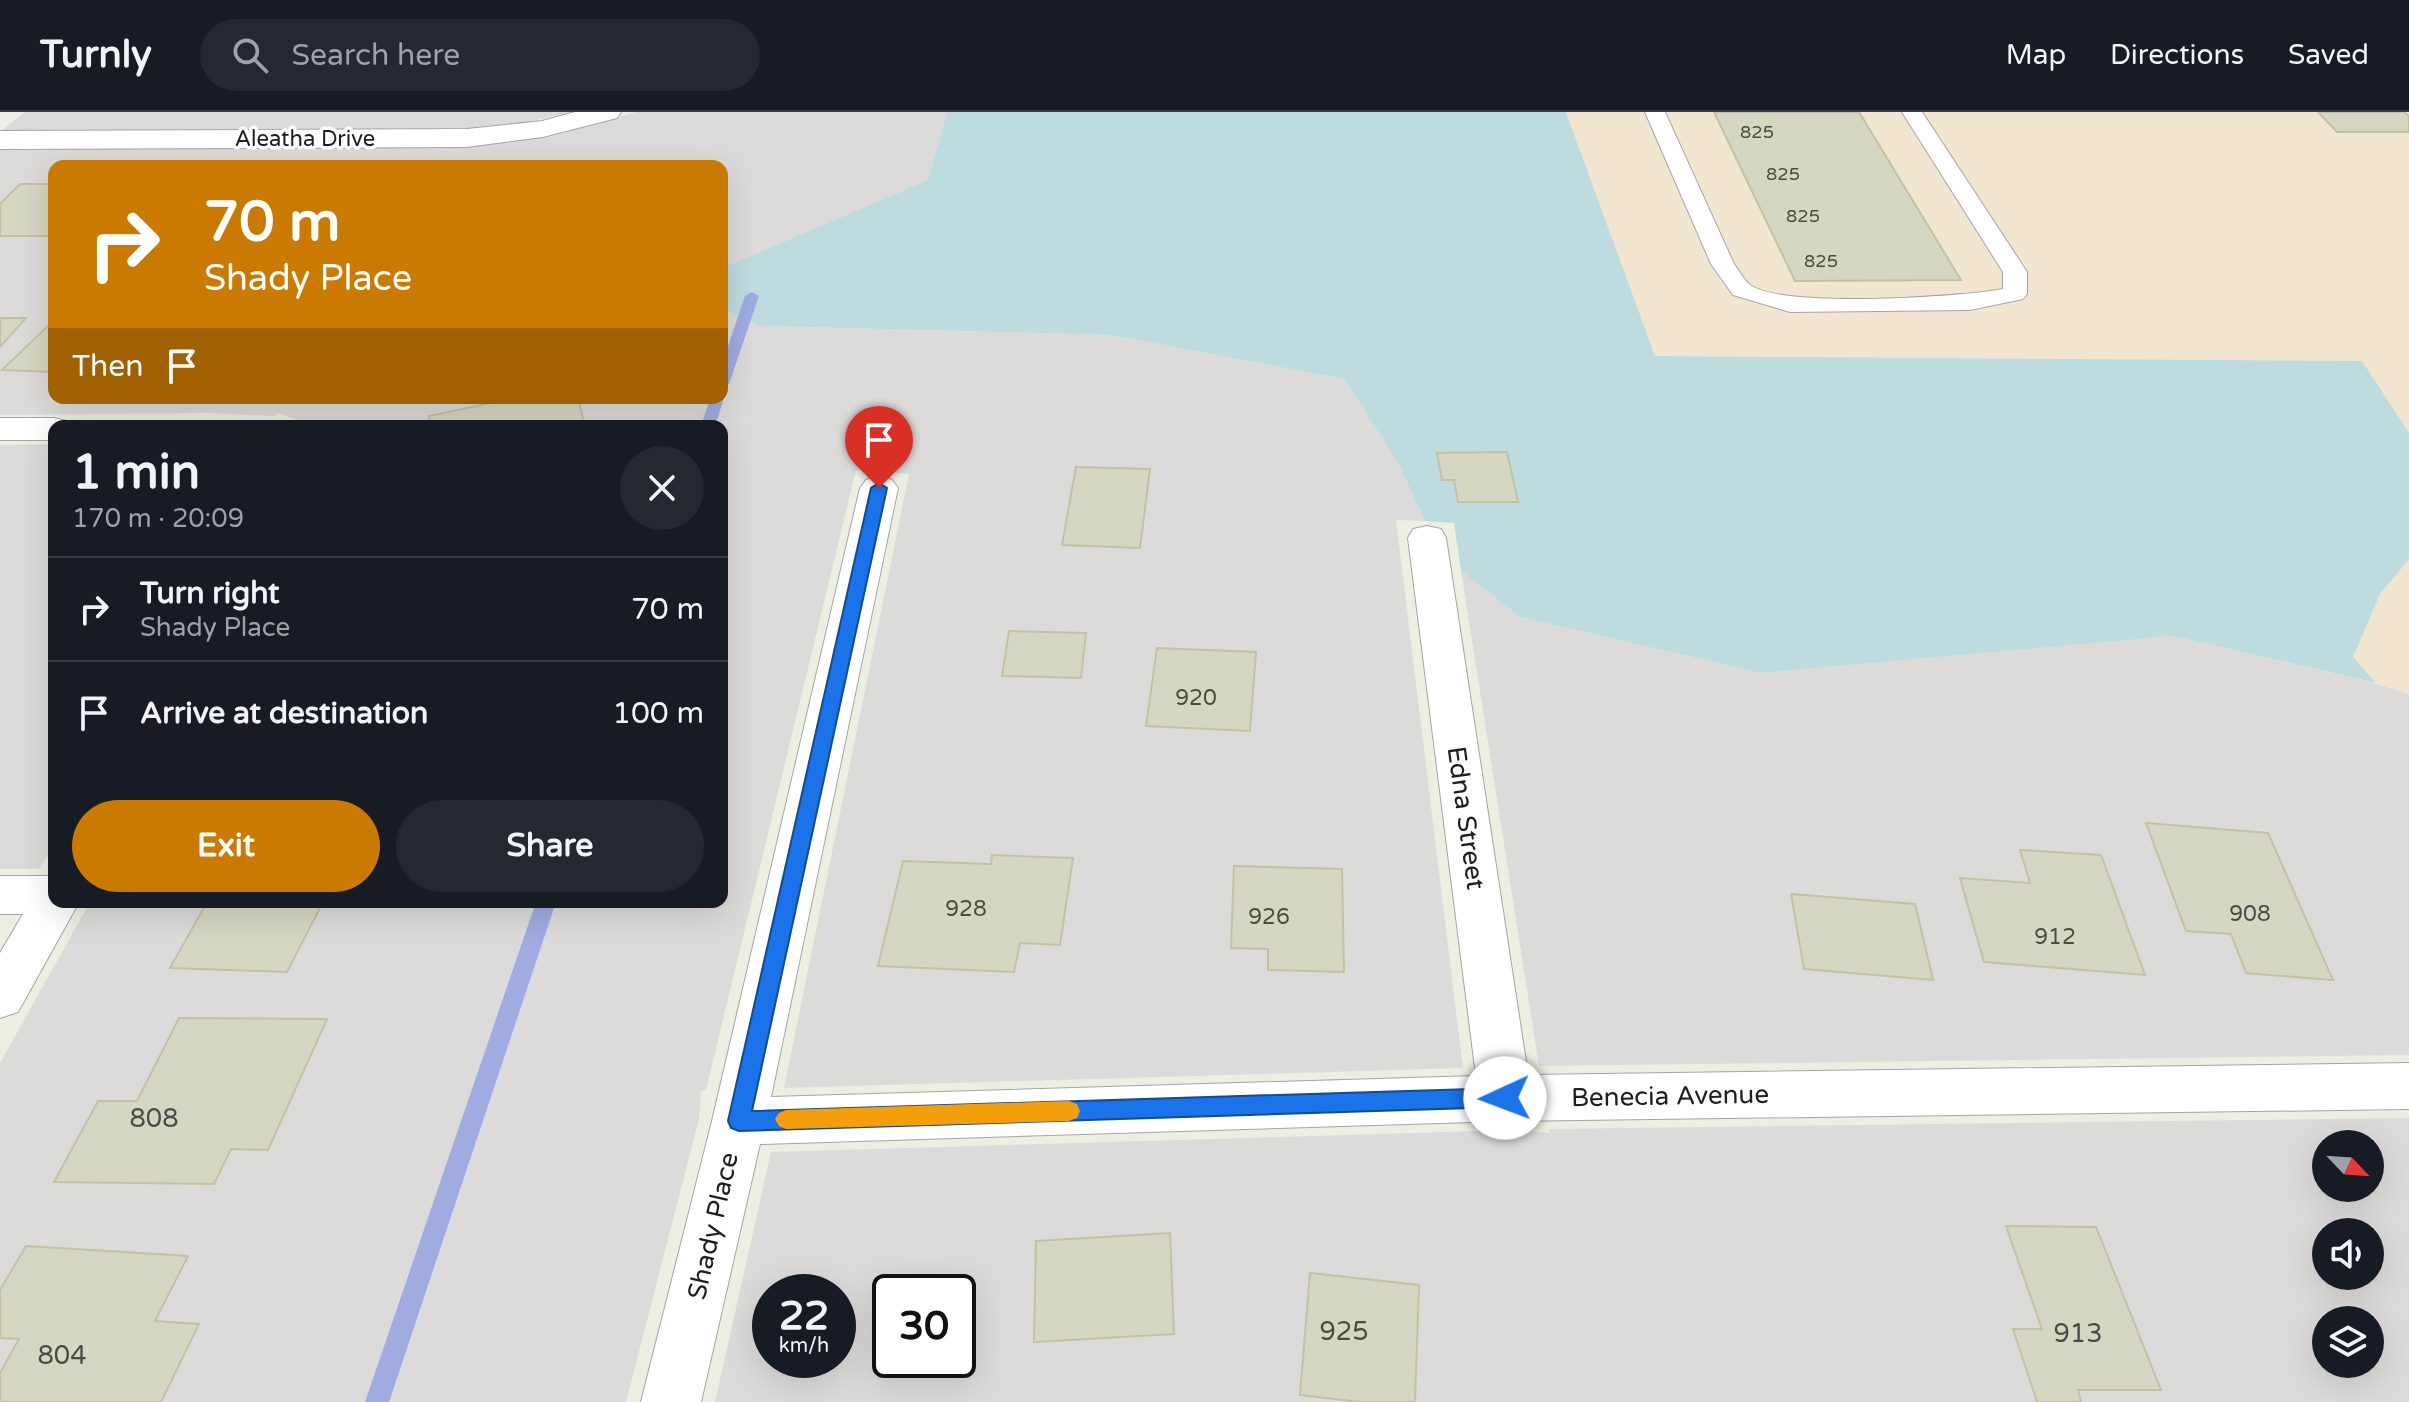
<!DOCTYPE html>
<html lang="en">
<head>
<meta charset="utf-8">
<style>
	:root { --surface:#171b24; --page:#242831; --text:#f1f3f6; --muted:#9ea1a6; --line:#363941; --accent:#cb7a00 }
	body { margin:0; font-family:"Varela Round",sans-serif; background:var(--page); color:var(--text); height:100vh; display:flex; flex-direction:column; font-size:30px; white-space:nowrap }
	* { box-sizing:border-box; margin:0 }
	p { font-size:26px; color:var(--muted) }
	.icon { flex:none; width:44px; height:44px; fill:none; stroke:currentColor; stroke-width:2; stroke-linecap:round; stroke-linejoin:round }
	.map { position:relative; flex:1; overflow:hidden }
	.sheet { position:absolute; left:48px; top:308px; width:680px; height:488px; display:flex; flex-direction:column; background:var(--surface); border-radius:16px; box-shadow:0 8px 32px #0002 }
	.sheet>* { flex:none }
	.guide { position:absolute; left:48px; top:48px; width:680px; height:244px; border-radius:16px; box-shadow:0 8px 32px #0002; background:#cb7a00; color:#fff; overflow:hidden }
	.needle { width:52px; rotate:115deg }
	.tools { position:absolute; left:2312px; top:1018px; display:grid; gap:16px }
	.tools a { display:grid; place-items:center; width:72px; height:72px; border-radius:50%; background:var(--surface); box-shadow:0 8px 32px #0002; font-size:40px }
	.speed { position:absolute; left:752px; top:1162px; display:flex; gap:16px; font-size:40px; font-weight:700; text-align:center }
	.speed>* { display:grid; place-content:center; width:104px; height:104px; border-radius:50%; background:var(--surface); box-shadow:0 8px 32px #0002; line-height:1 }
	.speed small { font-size:20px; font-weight:400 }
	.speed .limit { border:4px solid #111; border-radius:12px; background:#fff; color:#111 }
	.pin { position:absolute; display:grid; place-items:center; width:68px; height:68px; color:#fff; margin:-82px -34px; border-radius:50% 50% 50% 0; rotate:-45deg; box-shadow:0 0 8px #0007 }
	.pin .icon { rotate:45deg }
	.me { position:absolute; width:88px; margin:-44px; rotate:268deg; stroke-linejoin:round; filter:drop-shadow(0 0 6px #0008) }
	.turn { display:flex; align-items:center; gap:28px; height:168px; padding:0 24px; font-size:36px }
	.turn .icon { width:104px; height:104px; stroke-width:2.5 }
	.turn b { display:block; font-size:56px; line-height:68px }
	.then { display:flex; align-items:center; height:76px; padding:0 24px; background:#0003; gap:16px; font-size:30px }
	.round { display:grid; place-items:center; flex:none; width:84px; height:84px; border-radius:42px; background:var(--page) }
	.headline { display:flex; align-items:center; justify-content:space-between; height:136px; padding:0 24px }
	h1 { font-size:48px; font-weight:700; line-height:60px }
	.action { display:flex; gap:16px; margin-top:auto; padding:16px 24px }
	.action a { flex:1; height:92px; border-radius:48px; background:var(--accent); color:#fff; font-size:32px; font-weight:700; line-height:92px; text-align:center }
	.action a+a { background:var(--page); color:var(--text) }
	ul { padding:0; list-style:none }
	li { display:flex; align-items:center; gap:24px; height:104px; padding:0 24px; border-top:2px solid var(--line) }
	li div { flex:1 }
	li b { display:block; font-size:30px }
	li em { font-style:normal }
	header { display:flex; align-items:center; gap:48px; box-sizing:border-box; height:112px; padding:0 40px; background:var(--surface); border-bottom:2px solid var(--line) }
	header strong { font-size:38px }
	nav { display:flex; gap:44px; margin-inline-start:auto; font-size:28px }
	.search { width:560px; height:72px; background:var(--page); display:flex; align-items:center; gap:20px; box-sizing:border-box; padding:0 28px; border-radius:44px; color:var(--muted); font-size:30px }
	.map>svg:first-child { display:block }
</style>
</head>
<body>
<header>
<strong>Turnly</strong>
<div class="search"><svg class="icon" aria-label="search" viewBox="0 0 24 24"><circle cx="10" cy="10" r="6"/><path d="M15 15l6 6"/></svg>Search here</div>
<nav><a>Map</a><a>Directions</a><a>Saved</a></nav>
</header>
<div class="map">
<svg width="2409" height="1290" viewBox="0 0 2409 1290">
	<rect width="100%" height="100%" fill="#ecf0e3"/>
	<!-- residential -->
	<path fill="#dcdbda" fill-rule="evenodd" d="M 25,0 L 573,0 L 507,14 L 469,17 L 1,19 Z
		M 636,0 L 947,0 L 928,68 L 722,156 L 722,54 L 54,54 L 54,286 L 722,286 L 722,196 L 759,214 L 1111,223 L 1344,267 L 1397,349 L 1425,409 L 1396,408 L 1463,956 L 784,976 L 909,362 L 856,358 L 706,978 L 701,979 L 699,1007 L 626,1290 L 0,1290 L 0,951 L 90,790 L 722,790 L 722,314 L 312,314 L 279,301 L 273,304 L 210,301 L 0,303 L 0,37 L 463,35 L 550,25 Z
		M 54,332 L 54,733 L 39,757 L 0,757 L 0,333 Z
		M 1461,459 L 1520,505 L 1761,561 L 2173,524 L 2374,571 L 2409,582 L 2409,943 L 1539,954 Z
		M 2409,1006 L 2409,1290 L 715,1290 L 771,1040 L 1513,1018 L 1549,1021 L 1550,1017 ZM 2326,1032 L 2370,1032 L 2370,1076 L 2326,1076 ZM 2326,1120 L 2370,1120 L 2370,1164 L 2326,1164 ZM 770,1180 L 838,1180 L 838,1248 L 770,1248 ZM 890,1180 L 958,1180 L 958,1248 L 890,1248 ZM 2326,1208 L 2370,1208 L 2370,1252 L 2326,1252 Z"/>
	<!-- commercial -->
	<path fill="#f2e6d0" d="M 1566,0 L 2409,0 L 2409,321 L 2361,249 L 1655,244 Z
		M 2409,447 L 2409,582 L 2376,571 L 2352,545 L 2380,482 Z"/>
	<!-- wetland -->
	<path fill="#bedbdf" d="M 947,0 L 1566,0 L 1655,244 L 2362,249 L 2409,321 L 2409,447 L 2380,482 L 2353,545 L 2376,571 L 2173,524 L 1761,561 L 1520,505 L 1461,459 L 1454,411 L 1425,409 L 1397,349 L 1344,267 L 1111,223 L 759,214 L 722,196 L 722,156 L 928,68 Z"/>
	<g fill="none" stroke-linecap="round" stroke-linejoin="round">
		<!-- stream -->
		<path fill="#9fabe1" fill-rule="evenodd" d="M 752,180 L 759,184 L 729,272 L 722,276 L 722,252 L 745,184 Z
			M 722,283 L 724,286 L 715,314 L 701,314 L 710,286 L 722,286 Z
			M 536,790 L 556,790 L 389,1290 L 365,1290 Z"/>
	</g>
	<!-- building -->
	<path fill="#d6d7c2" stroke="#c1c2a4" stroke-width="2" d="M 1714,0 L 1859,0 L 1961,168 L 1795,169 Z
		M 2318,0 L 2404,0 L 2409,4 L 2409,20 L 2337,20 Z
		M 20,72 L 54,72 L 54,124 L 0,124 L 0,92 Z
		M 0,206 L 26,206 L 0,235 Z
		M 54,208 L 54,260 L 2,258 Z
		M 515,286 L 578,286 L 585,314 L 430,314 L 429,304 Z
		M 1507,340 L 1518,390 L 1458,390 L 1454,368 L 1442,368 L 1437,341 Z
		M 1076,355 L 1150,357 L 1140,436 L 1062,433 Z
		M 1009,519 L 1086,521 L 1081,566 L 1002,564 Z
		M 1157,536 L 1256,540 L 1250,619 L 1146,614 Z
		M 2146,711 L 2268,721 L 2333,868 L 2246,861 L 2231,822 L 2186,819 Z
		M 2020,738 L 2101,743 L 2145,863 L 1984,850 L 1960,766 L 2030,771 Z
		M 992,743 L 1073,746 L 1060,833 L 1020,831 L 1014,860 L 878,854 L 903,749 L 991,752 Z
		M 1234,754 L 1342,757 L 1344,860 L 1268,858 L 1268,837 L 1231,836 Z
		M 1791,782 L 1915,792 L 1933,868 L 1804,857 Z
		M 207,790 L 323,790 L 287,860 L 170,856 Z
		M 179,906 L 327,907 L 268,1038 L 231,1037 L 214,1072 L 54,1070 L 98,989 L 137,989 Z
		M 2006,1114 L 2096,1115 L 2161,1278 L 2078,1278 L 2081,1290 L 2037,1290 L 2013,1217 L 2042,1217 Z
		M 1170,1121 L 1174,1222 L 1034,1230 L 1036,1129 Z
		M 26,1134 L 188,1144 L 155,1209 L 199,1212 L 161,1290 L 0,1290 L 0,1261 L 19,1227 L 0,1226 L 0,1178 Z
		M 1310,1161 L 1419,1173 L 1415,1290 L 1360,1290 L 1300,1283 Z"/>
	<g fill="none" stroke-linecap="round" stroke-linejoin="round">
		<defs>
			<path id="lane" d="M 1645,0 L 1665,0 L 1734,152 C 1739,158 1743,167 1749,172 C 1778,197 1962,185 2003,177 L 2003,160 L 1902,0 L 1922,0 L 2027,160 L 2027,182 L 2023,187 L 1970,198 L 1790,200 L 1733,183 L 1711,152 Z"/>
			<path id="street" d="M 575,0 L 621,0 L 617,6 L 543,25 L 467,35 L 0,37 L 0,19 L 467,17 L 542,9 Z
				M 0,306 L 54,306 L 67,309 L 70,314 L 54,314 L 54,328 L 0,328 Z
				M 879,364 L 892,368 L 898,376 L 771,985 L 1476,964 L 1408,426 L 1413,417 L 1427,414 L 1441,417 L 1446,426 L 1528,963 L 2409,951 L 2409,997 L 1505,1009 L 760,1032 L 701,1290 L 641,1290 L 712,1009 L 860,376 L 866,368 Z
				M 0,764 L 54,764 L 54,790 L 79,790 L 18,900 L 0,906 L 0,841 L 23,802 L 0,802 Z"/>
		</defs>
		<!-- lane casing -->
		<use href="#lane" stroke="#a5a5a5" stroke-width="2"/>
		<!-- street casing -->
		<use href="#street" stroke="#a5a5a5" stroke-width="2"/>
		<!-- lane -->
		<use href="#lane" fill="#fff" fill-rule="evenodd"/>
		<!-- street -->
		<use href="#street" fill="#fff" fill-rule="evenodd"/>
	</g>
	<!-- route -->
	<path fill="#1a73e8" stroke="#114b97" stroke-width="2" d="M 879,371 L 887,376 L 752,999 L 1505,976 L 1512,979 L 1515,986 L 1512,993 L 1505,995 L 739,1019 L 731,1016 L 728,1009 L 871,376 Z"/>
	<!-- slow -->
	<path fill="#f59e0b" d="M 1069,989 L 1077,992 L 1080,999 L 1077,1006 L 1069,1009 L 786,1017 L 779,1014 L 775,1007 L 779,1001 L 786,998 Z"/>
	<g text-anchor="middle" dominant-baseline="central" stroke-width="7" stroke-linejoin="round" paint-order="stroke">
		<!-- far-number labels -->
		<g font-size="18" fill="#4c4c47">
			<text x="1757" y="20">825</text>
			<text x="1783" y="62">825</text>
			<text x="1803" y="104">825</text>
			<text x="1821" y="149">825</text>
		</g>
		<!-- far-street labels -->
		<g font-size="22" fill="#1e1e1e" stroke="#fff">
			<text x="305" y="27">Aleatha Drive</text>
		</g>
		<!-- number labels -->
		<g font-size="22" fill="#4c4c47">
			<text x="1196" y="586">920</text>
			<text x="966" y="797">928</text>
			<text x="2250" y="802">908</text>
			<text x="1269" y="805">926</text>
			<text x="2055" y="825">912</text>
		</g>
		<!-- street labels -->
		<g font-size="26" fill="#1e1e1e" stroke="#fff">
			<text transform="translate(1466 706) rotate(82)">Edna Street</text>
			<text transform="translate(1670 984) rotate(-1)">Benecia Avenue</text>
			<text transform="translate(713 1114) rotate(-77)">Shady Place</text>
		</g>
		<!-- near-number labels -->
		<g font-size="26" fill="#4c4c47">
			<text x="154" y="1006">808</text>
			<text x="1344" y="1219">925</text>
			<text x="2078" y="1221">913</text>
			<text x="62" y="1243">804</text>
		</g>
	</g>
</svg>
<div class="tools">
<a><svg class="needle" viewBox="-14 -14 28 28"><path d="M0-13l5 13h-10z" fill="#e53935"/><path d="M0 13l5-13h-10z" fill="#9ea1a6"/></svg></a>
<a><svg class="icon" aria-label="sound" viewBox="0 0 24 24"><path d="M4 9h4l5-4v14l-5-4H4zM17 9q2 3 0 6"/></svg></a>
<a><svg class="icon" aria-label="layers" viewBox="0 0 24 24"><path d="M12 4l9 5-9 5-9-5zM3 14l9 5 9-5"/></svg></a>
</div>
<div class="speed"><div>22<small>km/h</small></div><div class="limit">30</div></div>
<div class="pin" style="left:879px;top:376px;background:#d93025"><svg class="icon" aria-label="arrive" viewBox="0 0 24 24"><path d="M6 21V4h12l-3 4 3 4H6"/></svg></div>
<svg class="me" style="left:1505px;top:986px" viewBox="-20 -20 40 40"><circle r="19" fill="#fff"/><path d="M0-13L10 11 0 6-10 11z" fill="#1a73e8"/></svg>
<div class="guide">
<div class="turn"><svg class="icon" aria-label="right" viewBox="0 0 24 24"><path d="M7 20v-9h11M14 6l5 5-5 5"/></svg><div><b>70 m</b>Shady Place</div></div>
<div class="then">Then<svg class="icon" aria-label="arrive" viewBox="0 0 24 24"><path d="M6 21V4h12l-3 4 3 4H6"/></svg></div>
</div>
<section class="sheet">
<div class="headline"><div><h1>1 min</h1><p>170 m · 20:09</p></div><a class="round"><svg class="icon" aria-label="close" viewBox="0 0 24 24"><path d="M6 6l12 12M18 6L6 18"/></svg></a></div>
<ul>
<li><svg class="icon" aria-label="right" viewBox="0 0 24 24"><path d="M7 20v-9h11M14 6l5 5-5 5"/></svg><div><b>Turn right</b><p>Shady Place</p></div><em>70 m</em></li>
<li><svg class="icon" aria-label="arrive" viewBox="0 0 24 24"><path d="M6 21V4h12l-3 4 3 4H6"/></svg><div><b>Arrive at destination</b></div><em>100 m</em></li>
</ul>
<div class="action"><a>Exit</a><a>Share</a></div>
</section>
</div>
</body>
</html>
